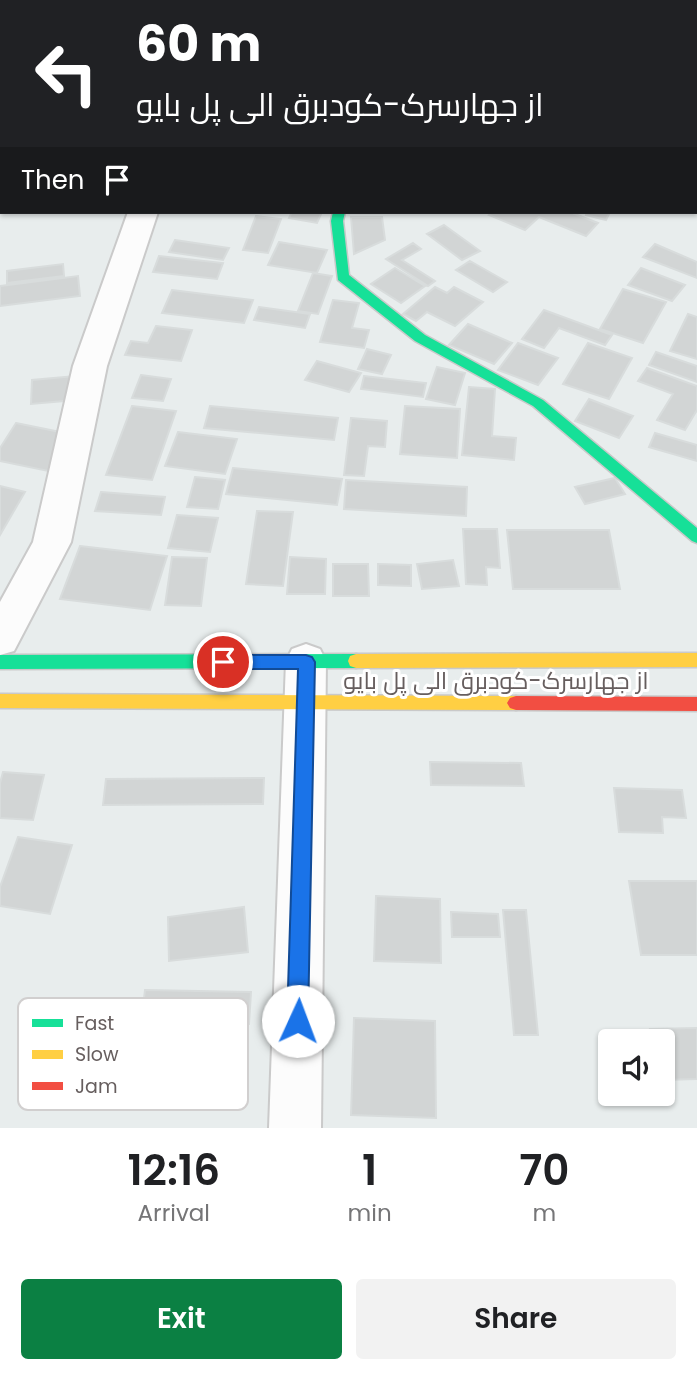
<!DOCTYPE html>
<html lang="en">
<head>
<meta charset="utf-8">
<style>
	:root { --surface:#fff; --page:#f2f2f2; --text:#202124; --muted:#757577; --accent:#0b8043 }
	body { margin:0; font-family:Poppins,Cairo,sans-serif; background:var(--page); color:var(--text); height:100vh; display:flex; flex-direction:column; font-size:26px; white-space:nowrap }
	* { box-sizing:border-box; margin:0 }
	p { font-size:23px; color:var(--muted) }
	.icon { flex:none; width:38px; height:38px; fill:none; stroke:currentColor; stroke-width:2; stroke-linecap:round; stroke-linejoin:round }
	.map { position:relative; height:1128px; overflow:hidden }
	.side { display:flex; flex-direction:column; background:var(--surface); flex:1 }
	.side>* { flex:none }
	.banner { position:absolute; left:0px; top:0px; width:698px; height:214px; box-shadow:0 2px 5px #0004; background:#202124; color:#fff; overflow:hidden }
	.tools { position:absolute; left:598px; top:1029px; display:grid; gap:14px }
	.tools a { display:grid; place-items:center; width:77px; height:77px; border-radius:7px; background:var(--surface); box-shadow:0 2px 5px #0004; font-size:35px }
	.pin { position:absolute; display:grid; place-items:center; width:60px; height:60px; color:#fff; margin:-30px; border:4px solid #fff; border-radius:50%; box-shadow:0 2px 7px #0007 }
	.me { position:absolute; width:77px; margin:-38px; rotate:2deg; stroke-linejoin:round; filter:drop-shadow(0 0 5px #0008) }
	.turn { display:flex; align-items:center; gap:24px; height:147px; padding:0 21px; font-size:32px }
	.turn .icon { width:91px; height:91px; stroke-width:2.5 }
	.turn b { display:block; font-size:49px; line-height:60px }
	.then { display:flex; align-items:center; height:66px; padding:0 21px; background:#0003; gap:14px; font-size:26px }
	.eta { display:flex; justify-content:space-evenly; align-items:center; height:119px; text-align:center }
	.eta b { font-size:42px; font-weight:600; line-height:49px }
	.action { display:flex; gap:14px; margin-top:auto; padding:14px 21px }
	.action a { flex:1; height:80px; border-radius:7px; background:var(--accent); color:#fff; font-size:28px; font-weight:600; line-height:80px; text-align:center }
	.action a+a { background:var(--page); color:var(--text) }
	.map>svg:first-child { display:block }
</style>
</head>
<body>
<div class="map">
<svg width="697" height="1128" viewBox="0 0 697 1128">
	<rect width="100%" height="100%" fill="#e8eded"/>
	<!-- building -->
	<path fill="#d2d5d5" stroke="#d8dcdc" stroke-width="2" d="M 292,212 L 322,212 L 317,223 L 289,218 Z
		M 493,212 L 570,212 L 598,223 L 586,236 L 539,217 L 525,230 L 489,215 Z
		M 587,212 L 610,212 L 606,220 L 586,215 Z
		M 256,216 L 281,219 L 268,253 L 243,250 Z
		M 351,217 L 382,217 L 385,240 L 354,254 Z
		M 444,225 L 480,251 L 462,260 L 427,234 Z
		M 175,240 L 229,248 L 223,260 L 169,252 Z
		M 279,242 L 327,250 L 317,273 L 268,265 Z
		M 413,243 L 421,249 L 402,260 L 435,281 L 428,286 L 386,259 Z
		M 655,244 L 697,262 L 697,278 L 643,257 Z
		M 159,256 L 223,263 L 217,279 L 153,272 Z
		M 470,261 L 507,282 L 493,292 L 456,270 Z
		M 63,264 L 64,276 L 7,283 L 7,271 Z
		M 395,268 L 425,286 L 401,303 L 371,284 Z
		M 641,268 L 685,285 L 672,301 L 628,285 Z
		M 313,273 L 332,276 L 318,314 L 298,311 Z
		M 78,276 L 80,296 L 0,306 L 0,286 Z
		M 435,287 L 447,293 L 454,287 L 483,302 L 455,326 L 427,312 L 416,321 L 403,314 Z
		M 623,289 L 666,302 L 643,343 L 600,329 Z
		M 172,290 L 253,300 L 244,323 L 162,313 Z
		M 333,300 L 359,303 L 352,328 L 369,330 L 364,348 L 320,342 Z
		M 259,307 L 310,314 L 305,328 L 254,320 Z
		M 544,310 L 612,335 L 605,345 L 559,328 L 544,348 L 522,339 Z
		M 688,314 L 697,317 L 697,359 L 670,351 Z
		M 468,324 L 512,343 L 494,364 L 449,345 Z
		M 156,326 L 192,330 L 181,361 L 125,355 L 131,341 L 148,343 Z
		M 518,343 L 558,358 L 538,385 L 498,370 Z
		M 588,343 L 632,358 L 609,399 L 563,384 Z
		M 367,349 L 391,355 L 382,374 L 358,369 Z
		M 656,352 L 697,366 L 697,382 L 649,365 Z
		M 317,361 L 361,373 L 349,392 L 305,380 Z
		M 437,367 L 465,373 L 455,405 L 426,399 Z
		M 647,368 L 697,386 L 697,410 L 685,430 L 657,420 L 673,394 L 638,381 Z
		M 141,375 L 171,379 L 163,401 L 132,398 Z
		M 75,376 L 76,400 L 31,404 L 32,380 Z
		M 364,376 L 426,383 L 423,397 L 361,389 Z
		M 469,387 L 495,389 L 492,436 L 516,438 L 514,460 L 462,455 Z
		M 589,399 L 633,416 L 619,438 L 575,421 Z
		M 132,406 L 176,411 L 152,480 L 106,475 Z
		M 210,406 L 338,418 L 334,440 L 204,428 Z
		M 405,406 L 460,409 L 457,458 L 400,454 Z
		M 351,418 L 387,421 L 385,447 L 368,446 L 364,476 L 344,475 Z
		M 16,423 L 70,434 L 48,471 L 0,461 L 0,448 Z
		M 178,432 L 237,439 L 225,474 L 165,466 Z
		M 655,433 L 697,445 L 697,461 L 649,447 Z
		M 233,468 L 342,479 L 337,505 L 226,494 Z
		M 195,477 L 225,480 L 218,509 L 187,507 Z
		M 615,478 L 625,494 L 585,504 L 575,487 Z
		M 346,480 L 467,487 L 466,516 L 344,509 Z
		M 0,486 L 25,492 L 0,535 Z
		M 101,492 L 165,497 L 161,515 L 95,511 Z
		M 257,511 L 293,512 L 283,586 L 246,584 Z
		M 177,515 L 218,518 L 210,552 L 168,548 Z
		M 463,529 L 497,529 L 500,568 L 486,567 L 487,585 L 466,584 Z
		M 507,530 L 609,530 L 620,589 L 513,589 Z
		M 80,546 L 167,556 L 150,610 L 60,599 Z
		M 172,557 L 207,558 L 201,606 L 165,605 Z
		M 290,557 L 326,559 L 325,594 L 287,594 Z
		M 453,560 L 459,586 L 422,589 L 417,564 Z
		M 333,564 L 368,564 L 369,596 L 333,596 Z
		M 378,564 L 411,565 L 411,586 L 378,585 Z
		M 430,762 L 521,763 L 524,786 L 431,785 Z
		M 3,772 L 44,775 L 33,820 L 0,818 L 0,783 Z
		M 264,778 L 263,804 L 103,805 L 106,779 Z
		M 614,788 L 682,790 L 686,818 L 662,817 L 663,833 L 619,832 Z
		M 18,837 L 72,845 L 50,914 L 0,906 L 0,887 Z
		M 629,881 L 697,881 L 697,955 L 641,955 Z
		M 376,896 L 440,899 L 441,963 L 374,961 Z
		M 244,907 L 248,952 L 169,961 L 168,917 Z
		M 503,910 L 526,910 L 538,1035 L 514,1035 Z
		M 451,912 L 498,914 L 500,937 L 452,937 Z
		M 145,990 L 251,992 L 249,1024 L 141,1023 Z
		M 354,1018 L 435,1021 L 436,1118 L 351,1115 Z
		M 697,1028 L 697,1079 L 663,1080 L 663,1041 L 652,1041 L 650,1029 Z"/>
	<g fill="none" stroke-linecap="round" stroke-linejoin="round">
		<defs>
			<path id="street" d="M 339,0 L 364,0 L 338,2 Z
				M 0,86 L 2,86 L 2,102 L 0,102 Z
				M 128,212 L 158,212 L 107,366 L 71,542 L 14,651 L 0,655 L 0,602 L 33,542 L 73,366 Z
				M 306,644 L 320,649 L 326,661 L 321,1128 L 269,1128 L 286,661 L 292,649 Z"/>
			<path id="fast" d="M 333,212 L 345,212 L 343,221 L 349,275 L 425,335 L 543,400 L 697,528 L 697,543 L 692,541 L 533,406 L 415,341 L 338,280 L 331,221 Z
				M 356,654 L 362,656 L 364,661 L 362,666 L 356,668 L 0,669 L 0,655 Z"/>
			<path id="slow" d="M 697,653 L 697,667 L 356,668 L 350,666 L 348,661 L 350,656 L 356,654 Z
				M 0,694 L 516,696 L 522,698 L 525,703 L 522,708 L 516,710 L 0,708 Z"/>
			<path id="jam" d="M 516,696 L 697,697 L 697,711 L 516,710 L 510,708 L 507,703 L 510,698 Z"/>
		</defs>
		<!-- street casing -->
		<use href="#street" stroke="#cacaca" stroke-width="4"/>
		<!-- fast casing -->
		<use href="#fast" stroke="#c9c9c9" stroke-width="3"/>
		<!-- slow casing -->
		<use href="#slow" stroke="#c9c9c9" stroke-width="3"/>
		<!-- jam casing -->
		<use href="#jam" stroke="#c9c9c9" stroke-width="3"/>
		<!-- street -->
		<use href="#street" fill="#fcfcfc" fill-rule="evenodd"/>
		<!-- fast -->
		<use href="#fast" fill="#16e098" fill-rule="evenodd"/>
		<!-- slow -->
		<use href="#slow" fill="#ffcf43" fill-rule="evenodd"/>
		<!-- jam -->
		<use href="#jam" fill="#f24e42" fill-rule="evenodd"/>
	</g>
	<!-- route -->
	<path fill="#1a73e8" stroke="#114b97" stroke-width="2" d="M 223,655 L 306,655 L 312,657 L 315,662 L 308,1021 L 305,1029 L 298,1032 L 290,1029 L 287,1021 L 298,669 L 223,669 L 217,667 L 214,662 L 217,657 Z"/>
	<g text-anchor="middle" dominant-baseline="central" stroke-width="6" stroke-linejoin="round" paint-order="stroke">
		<!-- street labels -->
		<g font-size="24" fill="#665e5e" stroke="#fff">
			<text x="496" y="680">از جهارسرک-کودبرق الی پل بایو</text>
		</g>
	</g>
	<!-- legend -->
	<rect x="18" y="998" width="230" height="112" rx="10" fill="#fff" stroke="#d1cfcf" stroke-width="2"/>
	<rect x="32" y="1019" width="31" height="8" fill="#16e098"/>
	<rect x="32" y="1050" width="31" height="9" fill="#ffcf43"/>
	<rect x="32" y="1082" width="31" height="8" fill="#f24e42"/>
	<g font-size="19" fill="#665e5e">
		<text x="75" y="1030">Fast</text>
		<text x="75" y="1061">Slow</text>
		<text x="75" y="1093">Jam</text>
	</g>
</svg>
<div class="tools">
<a><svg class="icon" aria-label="sound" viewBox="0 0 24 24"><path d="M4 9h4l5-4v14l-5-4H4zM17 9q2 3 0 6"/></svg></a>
</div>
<div class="pin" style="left:223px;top:662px;background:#d93025"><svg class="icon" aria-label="arrive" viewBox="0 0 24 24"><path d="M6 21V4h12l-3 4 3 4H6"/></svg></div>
<svg class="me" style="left:298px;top:1021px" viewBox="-20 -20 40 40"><circle r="19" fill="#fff"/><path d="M0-13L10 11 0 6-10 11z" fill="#1a73e8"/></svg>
<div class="banner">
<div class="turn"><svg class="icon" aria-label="left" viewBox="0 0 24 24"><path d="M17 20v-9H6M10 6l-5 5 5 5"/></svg><div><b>60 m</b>از جهارسرک-کودبرق الی پل بایو</div></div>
<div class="then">Then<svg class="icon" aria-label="arrive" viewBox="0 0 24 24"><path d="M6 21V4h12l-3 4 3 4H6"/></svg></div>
</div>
</div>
<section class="side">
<div class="eta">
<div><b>12:16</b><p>Arrival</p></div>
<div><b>1</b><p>min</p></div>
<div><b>70</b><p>m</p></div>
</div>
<div class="action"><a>Exit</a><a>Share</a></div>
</section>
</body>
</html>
